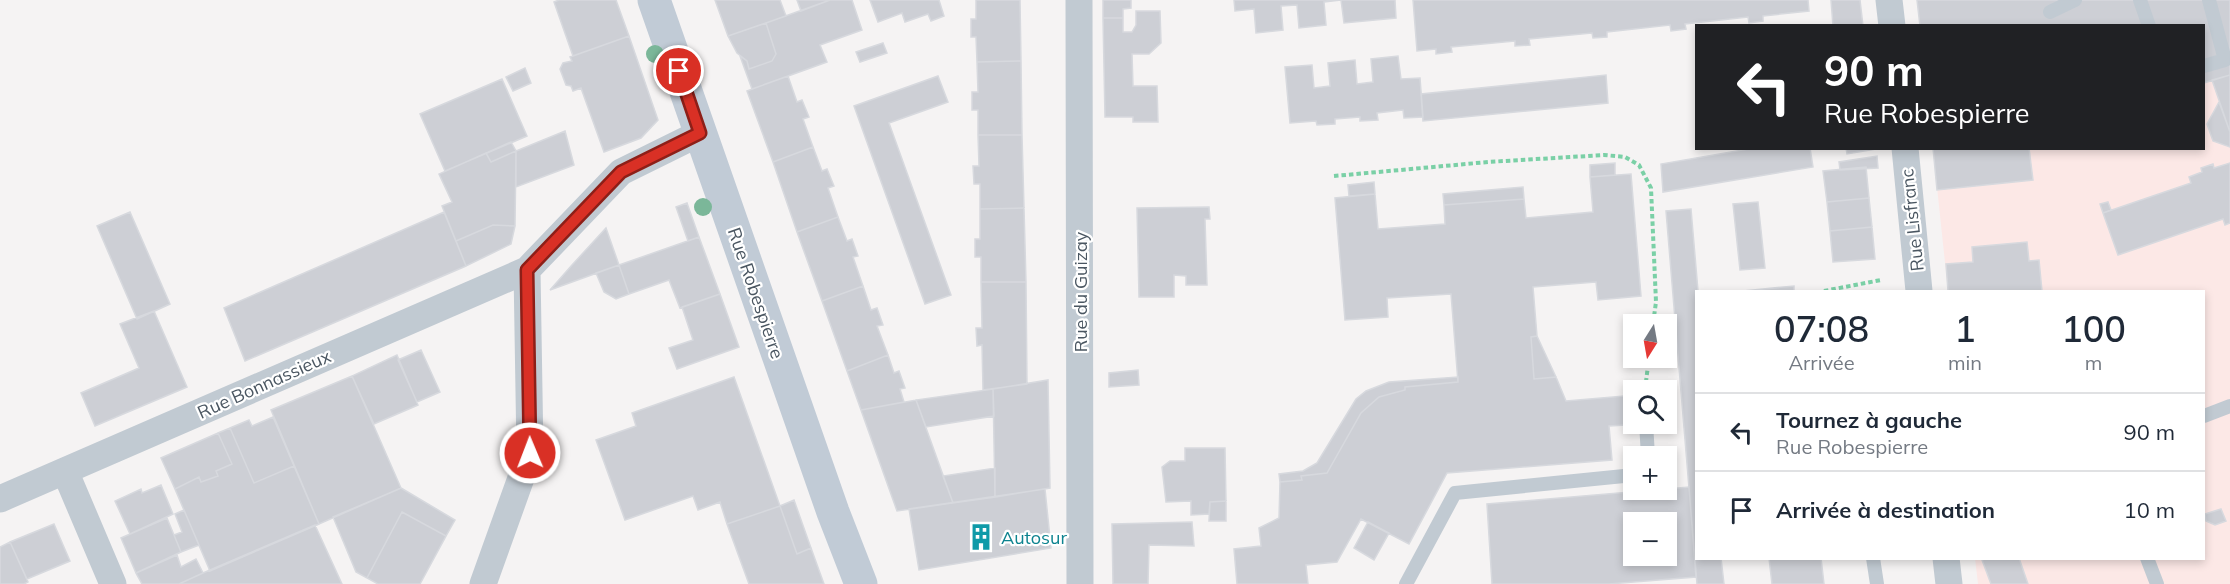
<!DOCTYPE html>
<html lang="fr">
<head>
<meta charset="utf-8">
<style>
	:root { --surface:#fff; --page:#f2f2f3; --text:#1f2937; --muted:#747a83; --line:#e0e1e3 }
	body { margin:0; font-family:Mulish,sans-serif; background:var(--page); color:var(--text); height:100vh; display:flex; flex-direction:column; font-size:22px; white-space:nowrap }
	* { box-sizing:border-box; margin:0 }
	p { font-size:20px; color:var(--muted) }
	.icon { flex:none; width:33px; height:33px; fill:none; stroke:currentColor; stroke-width:2; stroke-linecap:round; stroke-linejoin:round }
	.map { position:relative; flex:1; overflow:hidden }
	.details { position:absolute; left:1695px; top:290px; width:510px; height:270px; display:flex; flex-direction:column; background:var(--surface); border-radius:0px; box-shadow:0 3px 9px #0003 }
	.details>* { flex:none }
	.banner { position:absolute; left:1695px; top:24px; width:510px; height:126px; border-radius:0px; box-shadow:0 3px 9px #0003; background:#202124; color:#fff; overflow:hidden }
	.needle { width:39px; rotate:191deg }
	.fabs { position:absolute; left:1623px; top:314px; display:grid; gap:12px }
	.fabs a { display:grid; place-items:center; width:54px; height:54px; border-radius:0px; background:var(--surface); box-shadow:0 3px 9px #0003; font-size:30px }
	.pin { position:absolute; display:grid; place-items:center; width:51px; height:51px; color:#fff; margin:-26px; border:3px solid #fff; border-radius:50%; box-shadow:0 2px 6px #0007 }
	.me { position:absolute; width:66px; margin:-33px; rotate:359deg; stroke-linejoin:round; filter:drop-shadow(0 0 4px #0008) }
	.turn { display:flex; align-items:center; gap:21px; height:126px; padding:0 30px; font-size:27px }
	.turn .icon { width:78px; height:78px; stroke-width:2.5 }
	.turn b { display:block; font-size:42px; line-height:51px }
	.eta { display:flex; justify-content:space-evenly; align-items:center; height:102px; text-align:center }
	.eta b { font-size:36px; font-weight:600; line-height:42px }
	ul { padding:0; list-style:none }
	li { display:flex; align-items:center; gap:18px; height:78px; padding:0 30px; border-top:2px solid var(--line) }
	li div { flex:1 }
	li b { display:block; font-size:22px }
	li em { font-style:normal }
	.map>svg:first-child { display:block }
</style>
</head>
<body>
<div class="map">
<svg width="2230" height="584" viewBox="0 0 2230 584">
	<rect width="100%" height="100%" fill="#f5f3f3"/>
	<!-- medical -->
	<path fill="#fce8e6" d="M 1917,0 L 2230,0 L 2230,584 L 1978,584 L 1975,558 L 2204,558 L 2204,291 L 1948,291 L 1933,149 L 2204,148 L 2204,26 L 1920,25 Z"/>
	<!-- building -->
	<path fill="#cdcfd5" stroke="#d7d9de" stroke-width="1.5" fill-rule="evenodd" d="M 559,0 L 616,0 L 629,36 L 573,56 L 554,2 Z
		M 715,0 L 780,0 L 786,16 L 728,36 Z
		M 797,0 L 830,0 L 801,11 Z
		M 830,0 L 852,0 L 862,30 L 820,45 L 827,62 L 752,89 L 740,56 L 747,61 L 749,69 L 772,61 L 776,54 L 766,23 Z
		M 870,0 L 939,0 L 944,16 L 931,21 L 928,14 L 905,22 L 902,13 L 878,22 Z
		M 976,0 L 1020,0 L 1021,61 L 977,62 L 976,37 L 971,37 L 971,19 L 976,19 Z
		M 1103,0 L 1131,0 L 1131,8 L 1123,9 L 1123,18 L 1103,18 Z
		M 1234,0 L 1395,0 L 1396,18 L 1344,23 L 1341,0 L 1324,2 L 1326,25 L 1299,28 L 1297,5 L 1281,6 L 1283,30 L 1256,33 L 1254,9 L 1235,11 Z
		M 1413,0 L 1808,0 L 1809,11 L 1763,16 L 1763,21 L 1749,23 L 1748,17 L 1685,24 L 1686,29 L 1671,31 L 1670,25 L 1607,32 L 1607,37 L 1593,38 L 1592,33 L 1529,39 L 1530,45 L 1515,46 L 1515,41 L 1451,47 L 1452,52 L 1436,54 L 1436,49 L 1417,51 Z
		M 1831,0 L 1860,0 L 1863,26 L 1833,26 Z
		M 1917,0 L 2230,0 L 2230,75 L 2204,83 L 2204,26 L 1920,26 Z
		M 1136,11 L 1160,11 L 1161,43 L 1149,54 L 1132,54 L 1133,86 L 1157,86 L 1158,122 L 1133,122 L 1133,117 L 1105,117 L 1103,18 L 1123,18 L 1123,32 L 1132,32 L 1136,25 Z
		M 766,23 L 776,54 L 772,61 L 749,69 L 747,61 L 737,53 L 728,36 Z
		M 629,36 L 658,120 L 641,138 L 604,152 L 581,88 L 573,91 L 571,86 L 566,85 L 560,69 L 563,63 L 572,61 L 570,57 Z
		M 883,43 L 887,53 L 860,62 L 856,52 Z
		M 1398,56 L 1401,79 L 1420,78 L 1423,117 L 1404,118 L 1403,110 L 1377,113 L 1378,120 L 1360,121 L 1360,117 L 1335,119 L 1335,124 L 1317,125 L 1316,121 L 1290,123 L 1285,67 L 1312,65 L 1314,88 L 1330,86 L 1328,63 L 1355,60 L 1357,84 L 1373,82 L 1371,59 Z
		M 1021,61 L 1022,135 L 978,135 L 978,110 L 972,110 L 972,92 L 978,92 L 977,62 Z
		M 525,68 L 531,83 L 513,91 L 506,77 Z
		M 1606,75 L 1608,103 L 1423,121 L 1421,94 Z
		M 2230,75 L 2230,132 L 2212,80 Z
		M 788,76 L 797,102 L 802,100 L 809,117 L 803,119 L 813,147 L 773,162 L 747,91 Z
		M 938,76 L 948,102 L 889,123 L 951,295 L 925,304 L 854,106 Z
		M 502,79 L 527,136 L 445,171 L 420,114 Z
		M 2219,102 L 2230,132 L 2230,147 L 2213,141 L 2207,124 Z
		M 565,131 L 574,165 L 516,187 L 516,151 Z
		M 978,135 L 1022,135 L 1024,208 L 980,209 L 980,184 L 974,184 L 973,166 L 979,166 Z
		M 511,142 L 516,151 L 491,162 L 486,153 Z
		M 813,147 L 822,171 L 827,169 L 834,186 L 828,188 L 838,217 L 797,232 L 773,162 Z
		M 1754,148 L 1810,148 L 1813,167 L 1663,192 L 1661,164 Z
		M 1846,148 L 1875,148 L 1876,149 L 1847,154 Z
		M 1933,148 L 2029,148 L 2033,180 L 1937,190 Z
		M 516,151 L 515,226 L 493,225 L 456,241 L 442,206 L 452,202 L 439,174 L 486,153 L 491,162 Z
		M 1877,156 L 1878,168 L 1840,170 L 1839,162 Z
		M 1615,163 L 1615,175 L 1590,177 L 1590,165 Z
		M 2230,163 L 2230,223 L 2225,225 L 2223,219 L 2118,255 L 2103,213 L 2191,183 L 2189,177 L 2202,172 L 2201,168 L 2213,164 L 2214,168 Z
		M 1866,167 L 1869,198 L 1827,202 L 1823,171 Z
		M 1631,174 L 1641,296 L 1598,300 L 1596,282 L 1533,287 L 1537,336 L 1531,337 L 1534,379 L 1556,377 L 1566,401 L 1624,396 L 1626,425 L 1609,426 L 1612,460 L 1447,473 L 1409,544 L 1361,519 L 1337,562 L 1306,565 L 1308,584 L 1237,584 L 1234,549 L 1261,546 L 1259,528 L 1279,518 L 1280,482 L 1302,480 L 1301,476 L 1327,473 L 1361,413 L 1379,397 L 1405,390 L 1405,387 L 1458,382 L 1451,294 L 1387,298 L 1388,317 L 1345,320 L 1335,198 L 1375,194 L 1378,229 L 1445,224 L 1444,205 L 1524,199 L 1526,218 L 1593,212 L 1590,177 Z
		M 1374,182 L 1375,194 L 1349,196 L 1348,185 Z
		M 1523,187 L 1524,199 L 1444,205 L 1443,194 Z
		M 1869,198 L 1872,227 L 1830,231 L 1827,202 Z
		M 1758,202 L 1765,268 L 1740,270 L 1733,204 Z
		M 2108,202 L 2111,210 L 2103,213 L 2100,204 Z
		M 687,203 L 699,237 L 688,241 L 676,207 Z
		M 1209,207 L 1210,219 L 1205,219 L 1207,285 L 1186,285 L 1186,276 L 1174,275 L 1174,297 L 1139,297 L 1137,208 Z
		M 1024,208 L 1026,282 L 981,282 L 981,257 L 975,257 L 975,239 L 980,239 L 980,209 Z
		M 1691,209 L 1698,291 L 1696,558 L 1721,558 L 1724,584 L 1697,584 L 1666,211 Z
		M 130,212 L 170,304 L 137,319 L 97,226 Z
		M 444,212 L 466,266 L 245,361 L 224,308 Z
		M 838,217 L 847,241 L 852,239 L 858,256 L 853,257 L 863,286 L 822,301 L 797,232 Z
		M 493,225 L 515,226 L 511,244 L 466,266 L 456,241 Z
		M 1872,227 L 1875,259 L 1833,262 L 1830,231 Z
		M 606,228 L 619,265 L 550,290 L 572,265 Z
		M 699,237 L 720,294 L 680,308 L 669,280 L 629,294 L 619,265 Z
		M 2027,242 L 2029,261 L 2039,260 L 2042,291 L 1948,291 L 1946,264 L 1973,262 L 1972,247 Z
		M 619,265 L 629,294 L 616,299 L 604,292 L 596,273 Z
		M 981,282 L 1026,282 L 1027,384 L 983,390 L 982,345 L 977,346 L 976,328 L 982,328 Z
		M 863,286 L 871,310 L 877,308 L 883,325 L 877,326 L 888,355 L 847,371 L 822,301 Z
		M 1794,286 L 1794,291 L 1743,291 Z
		M 720,294 L 739,347 L 677,369 L 669,348 L 693,340 L 682,307 Z
		M 154,311 L 187,387 L 95,426 L 81,393 L 139,368 L 120,324 Z
		M 1537,336 L 1556,377 L 1534,379 L 1531,337 Z
		M 421,350 L 440,392 L 417,402 L 398,360 Z
		M 397,355 L 418,405 L 374,424 L 352,376 Z
		M 888,355 L 894,373 L 899,371 L 905,388 L 900,389 L 904,402 L 861,410 L 847,371 Z
		M 1138,370 L 1139,385 L 1109,387 L 1109,373 Z
		M 352,376 L 401,488 L 319,524 L 271,410 Z
		M 734,377 L 780,506 L 727,524 L 720,502 L 698,510 L 693,496 L 625,520 L 596,440 L 636,426 L 632,413 Z
		M 1458,377 L 1458,382 L 1405,387 L 1405,390 L 1379,397 L 1361,413 L 1327,473 L 1301,476 L 1302,480 L 1280,482 L 1279,474 L 1303,471 L 1317,463 L 1356,399 L 1366,391 L 1389,382 Z
		M 1048,380 L 1050,488 L 995,497 L 993,389 Z
		M 993,389 L 994,416 L 926,427 L 916,400 Z
		M 916,400 L 953,503 L 897,511 L 861,410 Z
		M 273,417 L 294,466 L 254,483 L 230,428 L 249,420 L 252,426 Z
		M 230,428 L 254,483 L 294,466 L 319,524 L 210,571 L 175,489 L 199,477 L 201,482 L 218,476 L 216,471 L 232,464 L 218,433 Z
		M 218,433 L 232,464 L 216,471 L 218,476 L 201,482 L 199,477 L 175,489 L 161,458 Z
		M 1185,448 L 1225,448 L 1226,501 L 1210,502 L 1209,514 L 1191,515 L 1191,501 L 1166,502 L 1162,467 L 1170,461 L 1185,461 Z
		M 995,468 L 995,497 L 953,503 L 943,476 Z
		M 161,485 L 173,514 L 130,534 L 115,501 L 141,489 L 142,493 Z
		M 1689,487 L 1696,577 L 1609,584 L 1492,584 L 1487,504 ZM 1634,522 L 1666,522 L 1666,555 L 1634,555 Z
		M 401,488 L 455,520 L 446,536 L 402,512 L 367,578 L 356,572 L 333,517 Z
		M 1045,489 L 1051,548 L 919,570 L 909,509 Z
		M 794,500 L 811,548 L 797,554 L 780,506 Z
		M 1226,501 L 1226,521 L 1209,521 L 1210,502 Z
		M 780,506 L 797,554 L 811,548 L 824,584 L 749,584 L 727,524 Z
		M 2221,509 L 2226,521 L 2215,525 L 2206,521 L 2205,514 Z
		M 184,510 L 199,545 L 181,552 L 174,535 L 182,532 L 175,514 Z
		M 402,512 L 446,536 L 420,584 L 378,584 L 367,578 Z
		M 167,518 L 181,552 L 136,573 L 121,538 Z
		M 1192,522 L 1194,546 L 1149,545 L 1148,584 L 1113,584 L 1112,524 Z
		M 1368,522 L 1389,533 L 1374,560 L 1354,548 Z
		M 54,524 L 70,561 L 27,579 L 10,542 Z
		M 315,525 L 342,584 L 179,584 L 203,573 Z
		M 10,542 L 28,582 L 24,584 L 0,584 L 0,547 Z
		M 177,555 L 181,567 L 196,559 L 203,573 L 179,584 L 142,584 L 136,573 Z
		M 1769,558 L 1821,558 L 1824,584 L 1772,584 Z
		M 1987,558 L 2019,558 L 2028,584 L 1991,584 L 1982,560 Z"/>
	<g fill="none" stroke-linecap="round" stroke-linejoin="round">
		<!-- path -->
		<path stroke="#7ad0a6" stroke-width="4" stroke-dasharray="4.5 3" stroke-linecap="butt" d="M 1334,176 L 1488,162 L 1604,155 L 1625,157 L 1639,165 L 1651,188 L 1656,302 L 1653,324
			M 1824,291 L 1881,280
			M 1645,390 L 1649,357"/>
		<!-- service -->
		<path stroke="#c1cad2" stroke-width="14" d="M 2140,0 L 2149,26
			M 2050,12 L 2075,0
			M 2204,66 L 2225,60 L 2209,0
			M 2204,416 L 2230,406
			M 1646,423 L 1648,456
			M 1873,558 L 1877,584
			M 2147,558 L 2157,584
			M 1406,584 L 1455,493 L 1634,475"/>
		<!-- minor -->
		<path stroke="#c1cad2" stroke-width="27" d="M 1079,0 L 1080,584
			M 1889,0 L 1892,26
			M 1905,148 L 1919,291
			M 65,471 L 113,584
			M 0,499 L 527,270
			M 1946,558 L 1949,584
			M 483,584 L 530,453 L 527,270 L 621,172 L 700,133"/>
		<!-- secondary -->
		<path stroke="#c1cbd6" stroke-width="33" d="M 654,0 L 833,512 L 861,584"/>
	</g>
	<!-- trees -->
	<g fill="#7bb799">
		<circle cx="655" cy="54" r="9"/>
		<circle cx="703" cy="207" r="9"/>
	</g>
	<g fill="none" stroke-linecap="round" stroke-linejoin="round">
		<defs>
			<path id="route" d="M 530,453 L 527,270 L 621,172 L 700,133 L 679,71"/>
		</defs>
		<!-- route casing -->
		<use href="#route" stroke="#8d1f18" stroke-width="15"/>
		<!-- route -->
		<use href="#route" stroke="#d93025" stroke-width="10"/>
	</g>
	<!-- icons -->
	<defs>
		<symbol id="building-bare" viewBox="-9 -9 18 18"><path d="M-4-6H4V6H1V3H-1V6H-4ZM-2.5-4.3h1.7v1.8h-1.7ZM.8-4.3h1.7v1.8H.8ZM-2.5-1h1.7V.8h-1.7ZM.8-1h1.7V.8H.8Z" fill="#0f9aa8" stroke="#fff" stroke-width="2.5" paint-order="stroke"/></symbol>
	</defs>
	<g fill-rule="evenodd">
		<use href="#building-bare" x="962" y="518" width="38" height="38"/>
	</g>
	<g text-anchor="middle" dominant-baseline="central" stroke-width="4.5" stroke-linejoin="round" paint-order="stroke">
		<!-- street labels -->
		<g font-size="18" fill="#4a5661" stroke="#fff">
			<text transform="translate(1912 220) rotate(-96)">Rue Lisfranc</text>
			<text transform="translate(1080 292) rotate(-90)">Rue du Guizay</text>
			<text transform="translate(756 293) rotate(71)">Rue Robespierre</text>
			<text transform="translate(264 384) rotate(-24)">Rue Bonnassieux</text>
		</g>
		<!-- culture labels -->
		<g font-size="18" fill="#0d838f" stroke="#fff" text-anchor="start">
			<text x="1001" y="537">Autosur</text>
		</g>
	</g>
</svg>
<div class="fabs">
<a><svg class="needle" viewBox="-14 -14 28 28"><path d="M0-13l5 13h-10z" fill="#e53935"/><path d="M0 13l5-13h-10z" fill="#747a83"/></svg></a>
<a><svg class="icon" aria-label="search" viewBox="0 0 24 24"><circle cx="10" cy="10" r="6"/><path d="M15 15l6 6"/></svg></a>
<a>+</a>
<a>−</a>
</div>
<div class="pin" style="left:679px;top:71px;background:#d93025"><svg class="icon" aria-label="arrive" viewBox="0 0 24 24"><path d="M6 21V4h12l-3 4 3 4H6"/></svg></div>
<svg class="me" style="left:530px;top:453px" viewBox="-20 -20 40 40"><circle r="17" fill="#d93025" stroke="#fff" stroke-width="3"/><path d="M0-11L8 9 0 5-8 9z" fill="#fff"/></svg>
<div class="banner">
<div class="turn"><svg class="icon" aria-label="left" viewBox="0 0 24 24"><path d="M17 20v-9H6M10 6l-5 5 5 5"/></svg><div><b>90 m</b>Rue Robespierre</div></div>
</div>
<section class="details">
<div class="eta">
<div><b>07:08</b><p>Arrivée</p></div>
<div><b>1</b><p>min</p></div>
<div><b>100</b><p>m</p></div>
</div>
<ul>
<li><svg class="icon" aria-label="left" viewBox="0 0 24 24"><path d="M17 20v-9H6M10 6l-5 5 5 5"/></svg><div><b>Tournez à gauche</b><p>Rue Robespierre</p></div><em>90 m</em></li>
<li><svg class="icon" aria-label="arrive" viewBox="0 0 24 24"><path d="M6 21V4h12l-3 4 3 4H6"/></svg><div><b>Arrivée à destination</b></div><em>10 m</em></li>
</ul>
</section>
</div>
</body>
</html>
